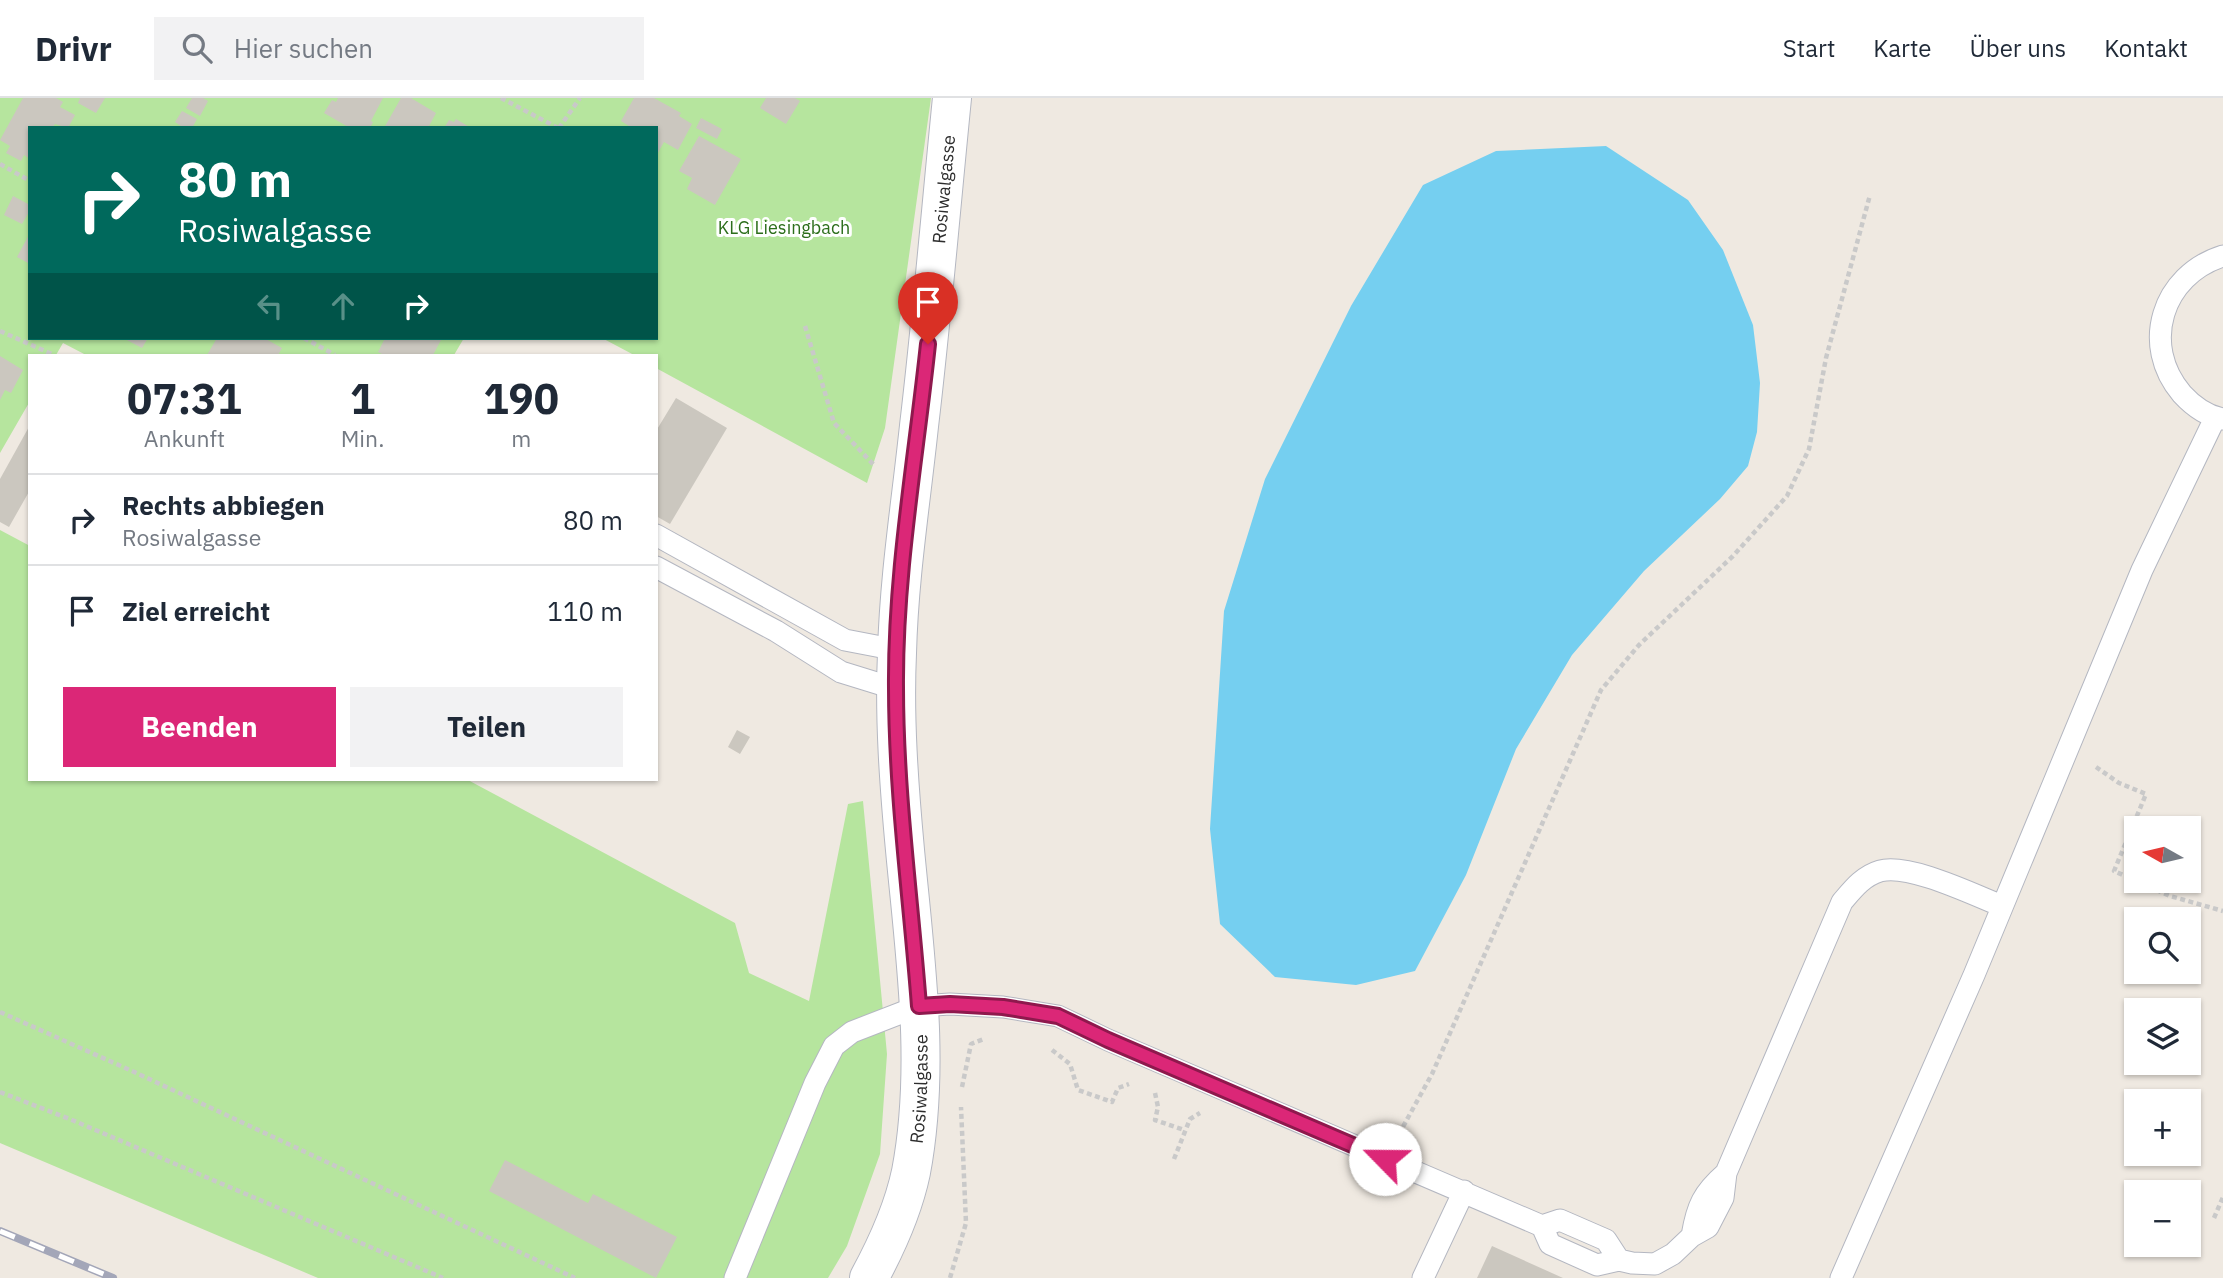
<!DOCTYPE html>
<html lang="de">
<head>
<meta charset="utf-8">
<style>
	:root { --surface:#fff; --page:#f2f2f3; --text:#1f2937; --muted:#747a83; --line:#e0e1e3; --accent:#db2777 }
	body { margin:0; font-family:"IBM Plex Sans",sans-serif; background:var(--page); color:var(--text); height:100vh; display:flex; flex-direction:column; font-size:26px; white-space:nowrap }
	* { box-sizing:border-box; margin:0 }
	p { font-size:23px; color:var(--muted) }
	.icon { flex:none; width:38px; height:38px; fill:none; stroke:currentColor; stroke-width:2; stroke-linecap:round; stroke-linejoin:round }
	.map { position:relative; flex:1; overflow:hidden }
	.details { position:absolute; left:28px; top:256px; width:630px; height:427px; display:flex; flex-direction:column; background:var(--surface); border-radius:0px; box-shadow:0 2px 5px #0004 }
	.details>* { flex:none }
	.banner { position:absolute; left:28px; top:28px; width:630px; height:214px; border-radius:0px; box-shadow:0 2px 5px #0004; background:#00695c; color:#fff; overflow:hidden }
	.needle { width:46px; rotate:278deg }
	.fabs { position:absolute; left:2124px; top:718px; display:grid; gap:14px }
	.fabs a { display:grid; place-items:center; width:77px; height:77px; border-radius:0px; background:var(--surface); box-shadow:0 2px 5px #0004; font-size:35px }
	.pin { position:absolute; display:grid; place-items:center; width:60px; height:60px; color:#fff; margin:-72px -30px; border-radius:50% 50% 50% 0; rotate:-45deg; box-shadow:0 0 7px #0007 }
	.pin .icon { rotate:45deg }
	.me { position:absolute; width:77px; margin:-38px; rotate:293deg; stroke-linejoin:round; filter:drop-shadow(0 0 5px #0008) }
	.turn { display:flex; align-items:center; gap:24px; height:147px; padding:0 35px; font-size:32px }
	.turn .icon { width:91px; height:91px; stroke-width:2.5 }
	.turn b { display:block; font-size:49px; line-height:60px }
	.lanes { display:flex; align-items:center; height:66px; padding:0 35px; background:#0003; justify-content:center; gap:35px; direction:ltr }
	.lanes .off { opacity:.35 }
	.eta { display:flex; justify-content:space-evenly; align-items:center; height:119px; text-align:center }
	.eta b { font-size:42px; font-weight:700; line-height:49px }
	.action { display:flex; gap:14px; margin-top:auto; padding:14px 35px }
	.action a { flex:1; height:80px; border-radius:0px; background:var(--accent); color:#fff; font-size:28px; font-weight:700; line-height:80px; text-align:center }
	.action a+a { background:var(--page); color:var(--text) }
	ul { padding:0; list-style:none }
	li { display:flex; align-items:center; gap:21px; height:91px; padding:0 35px; border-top:2px solid var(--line) }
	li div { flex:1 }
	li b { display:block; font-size:26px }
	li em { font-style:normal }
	header { display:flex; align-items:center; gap:42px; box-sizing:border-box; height:98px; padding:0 35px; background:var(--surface); border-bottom:2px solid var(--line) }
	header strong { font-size:33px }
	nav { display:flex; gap:38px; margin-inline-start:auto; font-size:24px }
	.search { width:490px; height:63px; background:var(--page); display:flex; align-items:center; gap:18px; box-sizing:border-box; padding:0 24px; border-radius:0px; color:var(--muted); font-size:26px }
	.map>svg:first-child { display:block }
</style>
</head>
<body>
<header>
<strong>Drivr</strong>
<div class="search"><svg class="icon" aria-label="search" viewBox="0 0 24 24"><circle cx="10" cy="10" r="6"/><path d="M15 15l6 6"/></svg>Hier suchen</div>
<nav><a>Start</a><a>Karte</a><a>Über uns</a><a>Kontakt</a></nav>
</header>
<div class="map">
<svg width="2223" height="1180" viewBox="0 0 2223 1180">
	<rect width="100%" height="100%" fill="#efe9e1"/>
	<!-- green -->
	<path fill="#b6e59e" d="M 0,0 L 931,0 L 885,330 L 867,385 L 656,270 L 656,257 L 634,257 L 602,240 L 656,240 L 656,30 L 30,30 L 30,240 L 464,240 L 454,257 L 86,257 L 63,245 L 56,257 L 30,257 L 30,303 L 0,355 Z
		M 0,432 L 30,448 L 30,681 L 466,681 L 735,825 L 749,875 L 809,903 L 848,706 L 863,703 L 887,956 L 880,1056 L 847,1148 L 828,1180 L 318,1180 L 0,1045 Z"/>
	<!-- water -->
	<path fill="#75cff0" d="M 1606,48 L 1688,102 L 1723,152 L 1753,227 L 1760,285 L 1757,334 L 1748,368 L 1720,401 L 1644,473 L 1572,557 L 1516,651 L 1466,777 L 1415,873 L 1356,887 L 1275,879 L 1220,826 L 1210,731 L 1224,513 L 1265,381 L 1351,208 L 1423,87 L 1496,53 Z"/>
	<!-- building -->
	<path fill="#cbc7bf" d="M 23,0 L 56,0 L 63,4 L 60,9 L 75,17 L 68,30 L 55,26 L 52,30 L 30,30 L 30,61 L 24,57 L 21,63 L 6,55 L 10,48 L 0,42 Z
		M 80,0 L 105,0 L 96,15 L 78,5 Z
		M 192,0 L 203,0 L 208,3 L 200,18 L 186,10 Z
		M 338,0 L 383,0 L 371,23 L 373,24 L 370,30 L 350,30 L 324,15 L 332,2 L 336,4 Z
		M 401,0 L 411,0 L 436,15 L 428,30 L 384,30 Z
		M 634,0 L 654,0 L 681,15 L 679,18 L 692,26 L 678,52 L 664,44 L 656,58 L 656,30 L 632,30 L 621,23 Z
		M 766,0 L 795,0 L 800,3 L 786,26 L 760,10 Z
		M 182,13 L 197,21 L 192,30 L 184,30 L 175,24 Z
		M 701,20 L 722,31 L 717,41 L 696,30 Z
		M 456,21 L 471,30 L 444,30 L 449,22 L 454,24 Z
		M 699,38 L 741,61 L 715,107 L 687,91 L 692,80 L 679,73 Z
		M 13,98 L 30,107 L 30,112 L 22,126 L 4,117 Z
		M 30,135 L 30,166 L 17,159 Z
		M 123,240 L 148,240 L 142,250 Z
		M 217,240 L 264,240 L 282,250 L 278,257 L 207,257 Z
		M 385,240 L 442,240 L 433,257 L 384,257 L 378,254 Z
		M 0,258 L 23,272 L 11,295 L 5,292 L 0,302 Z
		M 676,300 L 727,330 L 670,426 L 656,418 L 656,338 L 658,335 L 656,333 Z
		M 30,327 L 30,392 L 9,429 L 0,424 L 0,381 Z
		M 737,632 L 750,639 L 740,656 L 728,649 Z
		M 505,1062 L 588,1105 L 593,1096 L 677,1139 L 656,1180 L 489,1093 Z
		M 1492,1148 L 1563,1180 L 1477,1180 Z"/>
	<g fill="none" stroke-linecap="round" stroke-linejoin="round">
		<defs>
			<path id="service" d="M 2223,158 C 2162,177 2140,247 2182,296 C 2193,308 2207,318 2223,321
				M 656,437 L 845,542 L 897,552
				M 656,469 L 776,533 L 841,574 L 896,591
				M 1542,1128 L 1560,1122 L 1606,1142 L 1619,1162
				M 1692,1138 C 1697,1108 1703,1095 1726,1075
				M 735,1180 L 815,985 L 834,948 L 852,934 L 919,908 L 950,906 L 1003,909 L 1058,918 L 1108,942 L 1542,1128 L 1550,1146 L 1597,1167 L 1619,1162 L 1632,1165 L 1655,1166 L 1673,1156 L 1692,1138 L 1708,1129 L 1723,1100 L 1726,1075 L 1842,804 C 1853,791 1863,778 1880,773 C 1909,765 1974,797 2002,808
				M 1423,1180 L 1464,1093
				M 1841,1180 L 1974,877 L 2142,472 L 2215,320"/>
			<g id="minor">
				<path id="s1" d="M 869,1180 C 887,1147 903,1112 911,1074 C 931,968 915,859 905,752 C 899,687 894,620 897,555 C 899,478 911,404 919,328 C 932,219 941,109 952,0"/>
			</g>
		</defs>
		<!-- service casing -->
		<use href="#service" stroke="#b4b7c1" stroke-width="23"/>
		<!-- minor casing -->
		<use href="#minor" stroke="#b4b7c1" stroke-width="40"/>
		<!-- path -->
		<path stroke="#c9c9c9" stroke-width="4.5" stroke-dasharray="5 3.5" stroke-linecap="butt" d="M 501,0 L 558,30
			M 559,30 L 580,0
			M 0,66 L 30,83
			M 805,228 L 834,325 L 874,367
			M 0,233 L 54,257
			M 304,240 L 335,257
			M 2096,669 L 2119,685 L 2146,696 L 2114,773 L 2170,798 L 2223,813
			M 0,914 L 132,973 L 575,1180
			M 1052,952 L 1070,966 L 1078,992 L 1112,1004 L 1118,990 L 1129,986
			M 962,989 L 971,946 L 984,941
			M 0,994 L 72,1022 L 443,1180
			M 1155,995 L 1158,1009 L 1155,1022 L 1184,1032
			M 1399,1036 L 1432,976 L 1601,592 L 1639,547 L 1733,458 L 1787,398 L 1809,351 L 1826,260 L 1870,97
			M 1174,1061 L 1190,1021 L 1200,1015
			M 2214,1120 L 2223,1099
			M 950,1180 L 966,1125 L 961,1009"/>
		<!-- service -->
		<use href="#service" stroke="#fff" stroke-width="21"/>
		<!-- minor -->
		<use href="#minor" stroke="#fff" stroke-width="38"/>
		<defs>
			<path id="rail" d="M 0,1133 L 113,1180"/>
		</defs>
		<!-- rail casing -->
		<use href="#rail" stroke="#a3a6b8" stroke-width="8"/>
		<!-- rail -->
		<use href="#rail" stroke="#fff" stroke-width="5" stroke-dasharray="16" stroke-linecap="butt"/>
	</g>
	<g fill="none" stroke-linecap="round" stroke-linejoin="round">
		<defs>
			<path id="route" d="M 928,246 C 916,360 895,475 896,590 C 896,696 911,802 919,908 L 950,906 L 1003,909 L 1058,918 L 1108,942 L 1385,1061"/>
		</defs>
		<!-- route casing -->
		<use href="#route" stroke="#8e194d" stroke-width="18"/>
		<!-- route -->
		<use href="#route" stroke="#db2777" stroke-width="12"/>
	</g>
	<g text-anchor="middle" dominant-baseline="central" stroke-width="6" stroke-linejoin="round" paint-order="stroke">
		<!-- street labels -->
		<g font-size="18" fill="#2e2e2e" stroke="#fff">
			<text stroke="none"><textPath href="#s1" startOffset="1101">Rosiwalgasse</textPath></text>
			<text stroke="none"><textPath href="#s1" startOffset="198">Rosiwalgasse</textPath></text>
		</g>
		<!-- park labels -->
		<g font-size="18" fill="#2c6e1b" stroke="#fff">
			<text x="784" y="129">KLG Liesingbach</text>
		</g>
	</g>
</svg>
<div class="fabs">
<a><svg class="needle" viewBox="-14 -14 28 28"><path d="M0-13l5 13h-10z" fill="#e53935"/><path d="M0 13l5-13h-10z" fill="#747a83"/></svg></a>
<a><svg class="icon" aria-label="search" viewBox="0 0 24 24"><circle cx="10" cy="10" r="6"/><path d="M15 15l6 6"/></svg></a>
<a><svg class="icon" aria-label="layers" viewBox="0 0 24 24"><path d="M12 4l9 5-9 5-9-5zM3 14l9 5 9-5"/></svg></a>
<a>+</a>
<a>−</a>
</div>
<div class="pin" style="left:928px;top:246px;background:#d93025"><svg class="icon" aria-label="arrive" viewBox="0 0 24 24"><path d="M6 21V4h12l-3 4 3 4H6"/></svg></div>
<svg class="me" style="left:1385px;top:1061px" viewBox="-20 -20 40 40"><circle r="19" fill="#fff"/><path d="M0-13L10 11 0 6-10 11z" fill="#db2777"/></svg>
<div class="banner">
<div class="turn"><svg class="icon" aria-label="right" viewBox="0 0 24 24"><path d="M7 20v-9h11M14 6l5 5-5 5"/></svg><div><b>80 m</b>Rosiwalgasse</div></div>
<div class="lanes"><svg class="icon off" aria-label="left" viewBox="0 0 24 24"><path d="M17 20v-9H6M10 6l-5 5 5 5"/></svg><svg class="icon off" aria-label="ahead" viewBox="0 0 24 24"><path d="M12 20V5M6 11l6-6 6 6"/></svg><svg class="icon" aria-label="right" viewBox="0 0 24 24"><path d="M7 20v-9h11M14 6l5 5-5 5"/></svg></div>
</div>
<section class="details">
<div class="eta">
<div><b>07:31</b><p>Ankunft</p></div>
<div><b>1</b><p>Min.</p></div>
<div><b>190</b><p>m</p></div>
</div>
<ul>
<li><svg class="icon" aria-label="right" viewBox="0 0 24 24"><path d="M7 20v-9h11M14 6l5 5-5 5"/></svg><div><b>Rechts abbiegen</b><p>Rosiwalgasse</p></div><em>80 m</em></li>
<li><svg class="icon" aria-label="arrive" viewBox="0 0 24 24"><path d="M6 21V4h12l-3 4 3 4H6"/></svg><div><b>Ziel erreicht</b></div><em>110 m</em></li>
</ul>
<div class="action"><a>Beenden</a><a>Teilen</a></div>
</section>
</div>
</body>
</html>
